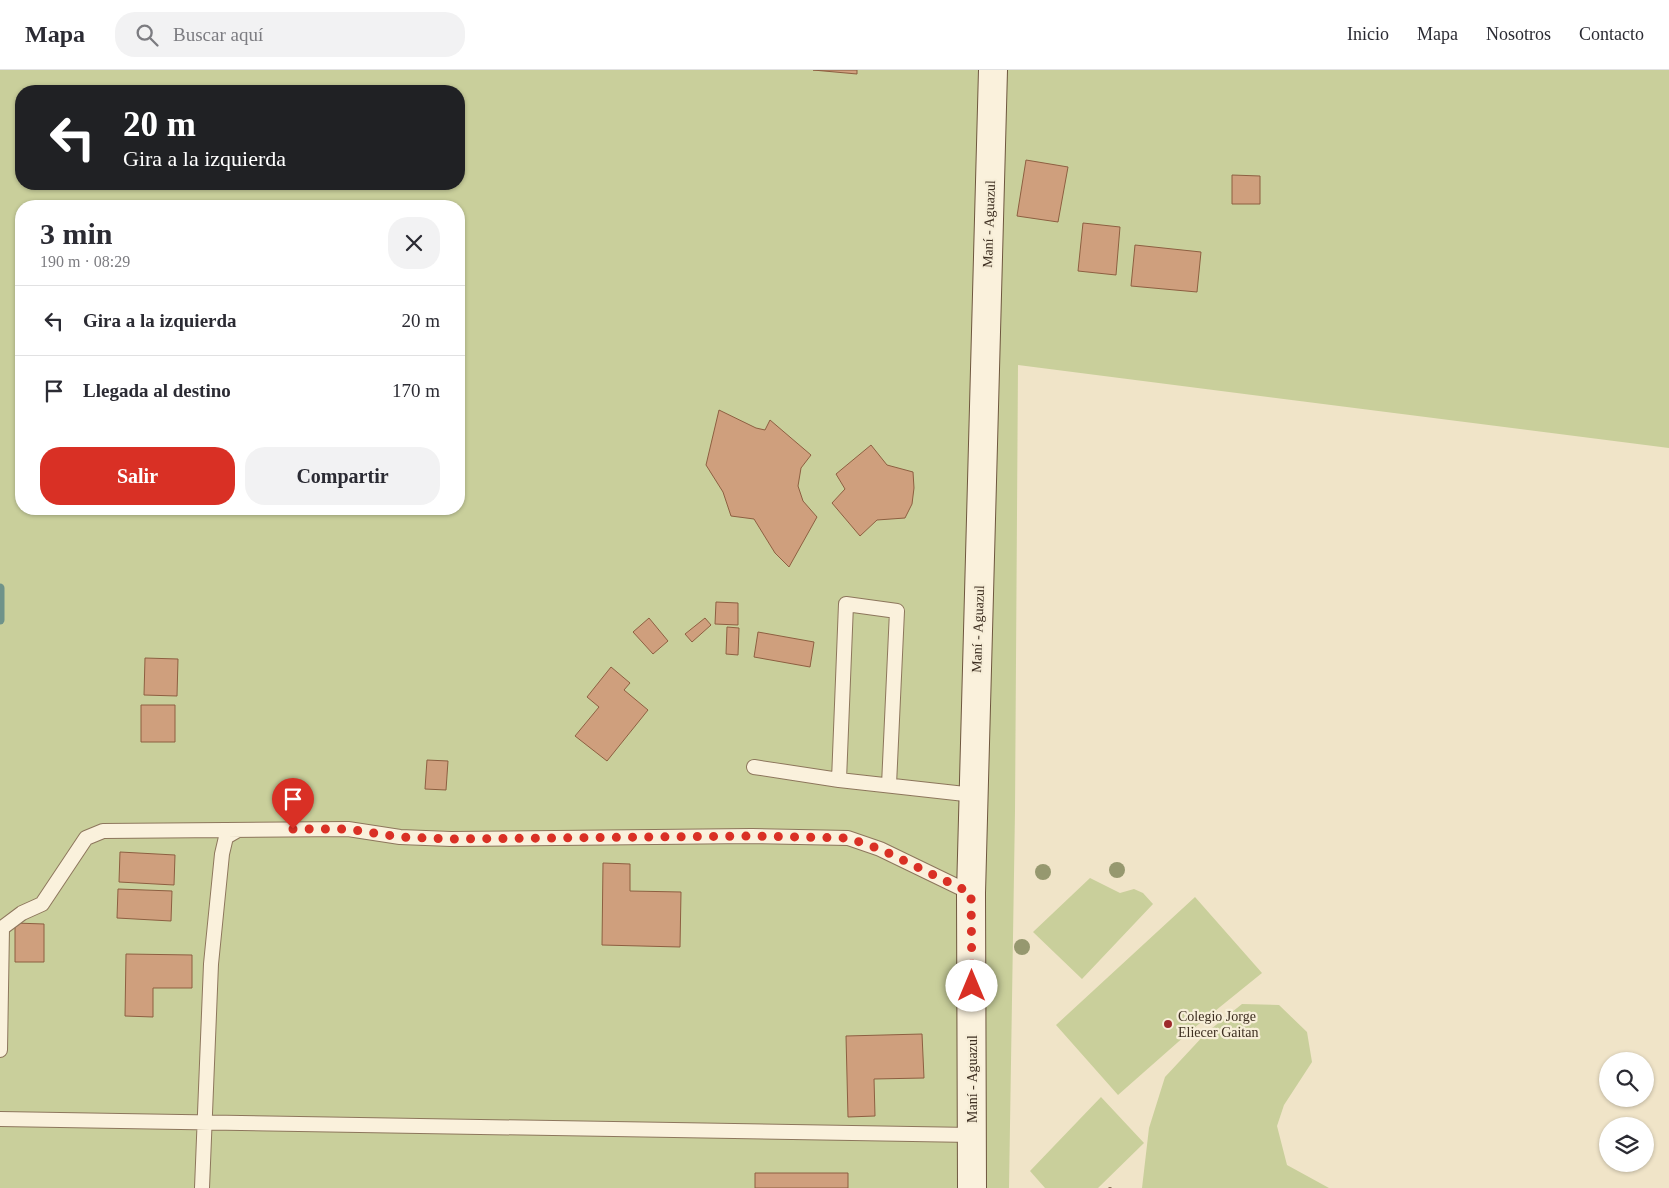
<!DOCTYPE html>
<html lang="es">
<head>
<meta charset="utf-8">
<style>
	:root { --surface:#fff; --page:#f2f2f3; --text:#2b2b33; --muted:#7c7c81; --line:#e1e1e2; --accent:#d93025 }
	body { margin:0; font-family:"Times New Roman",serif; background:var(--page); color:var(--text); height:100vh; display:flex; flex-direction:column; font-size:19px; white-space:nowrap }
	* { box-sizing:border-box; margin:0 }
	p { font-size:16px; color:var(--muted) }
	.icon { flex:none; width:28px; height:28px; fill:none; stroke:currentColor; stroke-width:2; stroke-linecap:round; stroke-linejoin:round }
	.map { position:relative; flex:1; overflow:hidden }
	.drawer { position:absolute; left:15px; top:130px; width:450px; height:315px; display:flex; flex-direction:column; background:var(--surface); border-radius:20px; box-shadow:0 1px 4px #0004 }
	.drawer>* { flex:none }
	.guide { position:absolute; left:15px; top:15px; width:450px; height:105px; border-radius:20px; box-shadow:0 1px 4px #0004; background:#202124; color:#fff; overflow:hidden }
	.tools { position:absolute; left:1599px; top:982px; display:grid; gap:10px }
	.tools a { display:grid; place-items:center; width:55px; height:55px; border-radius:50%; background:var(--surface); box-shadow:0 1px 4px #0004; font-size:25px }
	.pin { position:absolute; display:grid; place-items:center; width:42px; height:42px; color:#fff; margin:-51px -21px; border-radius:50% 50% 50% 0; rotate:-45deg; box-shadow:0 0 5px #0007 }
	.pin .icon { rotate:45deg }
	.me { position:absolute; width:55px; margin:-28px; rotate:0deg; stroke-linejoin:round; filter:drop-shadow(0 0 4px #0008) }
	.turn { display:flex; align-items:center; gap:18px; height:105px; padding:0 25px; font-size:22px }
	.turn .icon { width:65px; height:65px; stroke-width:2.5 }
	.turn b { display:block; font-size:35px; line-height:42px }
	.round { display:grid; place-items:center; flex:none; width:52px; height:52px; border-radius:20px; background:var(--page) }
	.overview { display:flex; align-items:center; justify-content:space-between; height:85px; padding:0 25px }
	h1 { font-size:30px; font-weight:600; line-height:38px }
	.cta { display:flex; gap:10px; margin-top:auto; padding:10px 25px }
	.cta a { flex:1; height:58px; border-radius:20px; background:var(--accent); color:#fff; font-size:20px; font-weight:600; line-height:58px; text-align:center }
	.cta a+a { background:var(--page); color:var(--text) }
	ul { padding:0; list-style:none }
	li { display:flex; align-items:center; gap:15px; height:70px; padding:0 25px; border-top:1px solid var(--line) }
	li div { flex:1 }
	li b { display:block; font-size:19px }
	li em { font-style:normal }
	header { display:flex; align-items:center; gap:30px; box-sizing:border-box; height:70px; padding:0 25px; background:var(--surface); border-bottom:1px solid var(--line) }
	header strong { font-size:24px }
	nav { display:flex; gap:28px; margin-inline-start:auto; font-size:18px }
	.search { width:350px; height:45px; background:var(--page); display:flex; align-items:center; gap:12px; box-sizing:border-box; padding:0 18px; border-radius:20px; color:var(--muted); font-size:19px }
	.map>svg:first-child { display:block }
</style>
</head>
<body>
<header>
<strong>Mapa</strong>
<div class="search"><svg class="icon" aria-label="search" viewBox="0 0 24 24"><circle cx="10" cy="10" r="6"/><path d="M15 15l6 6"/></svg>Buscar aquí</div>
<nav><a>Inicio</a><a>Mapa</a><a>Nosotros</a><a>Contacto</a></nav>
</header>
<div class="map">
<svg width="1669" height="1118" viewBox="0 0 1669 1118">
	<rect width="100%" height="100%" fill="#f0e4c8"/>
	<!-- green -->
	<path fill="#c9cf9b" fill-rule="evenodd" d="M 0,0 L 1669,0 L 1669,378 L 1018,295 L 1015,741 L 1009,1118 L 0,1118 ZM 21,21 L 459,21 L 459,114 L 21,114 ZM 21,136 L 459,136 L 459,439 L 21,439 Z
		M 1090,808 L 1120,823 L 1134,819 L 1143,823 L 1153,834 L 1082,909 L 1033,862 Z
		M 1195,827 L 1262,903 L 1194,958 L 1118,1025 L 1056,955 Z
		M 1242,934 L 1279,935 L 1307,962 L 1312,992 L 1284,1035 L 1277,1056 L 1287,1095 L 1329,1118 L 1142,1118 L 1149,1058 L 1165,1007 L 1206,963 Z
		M 1101,1027 L 1144,1073 L 1098,1118 L 1045,1118 L 1030,1101 Z"/>
	<g fill="none" stroke-linecap="round" stroke-linejoin="round">
		<!-- stream -->
		<path stroke="#6f938a" stroke-width="9" d="M 0,518 L 0,550"/>
	</g>
	<!-- building -->
	<path fill="#cf9f7d" stroke="#8d5f41" d="M 813,0 L 857,0 L 857,4 Z
		M 1026,90 L 1068,97 L 1058,152 L 1017,146 Z
		M 1232,105 L 1260,106 L 1260,134 L 1232,134 Z
		M 1083,153 L 1120,157 L 1116,205 L 1078,201 Z
		M 1135,175 L 1201,182 L 1197,222 L 1131,216 Z
		M 719,340 L 756,358 L 765,360 L 770,350 L 811,385 L 801,398 L 798,416 L 803,431 L 817,447 L 789,497 L 775,483 L 754,449 L 731,446 L 723,422 L 706,395 Z
		M 871,375 L 887,395 L 913,402 L 914,418 L 912,434 L 905,448 L 877,450 L 860,466 L 832,433 L 845,419 L 836,404 Z
		M 716,532 L 738,533 L 738,555 L 715,554 Z
		M 649,548 L 668,571 L 653,584 L 633,562 Z
		M 705,548 L 711,555 L 692,572 L 685,564 Z
		M 727,557 L 739,558 L 738,585 L 726,584 Z
		M 758,562 L 814,572 L 810,597 L 754,587 Z
		M 145,588 L 178,589 L 177,626 L 144,625 Z
		M 611,597 L 630,613 L 624,620 L 648,640 L 607,691 L 575,666 L 599,637 L 587,627 Z
		M 141,635 L 175,635 L 175,672 L 141,672 Z
		M 427,690 L 448,691 L 446,720 L 425,719 Z
		M 120,782 L 175,785 L 174,815 L 119,812 Z
		M 603,793 L 630,794 L 630,821 L 681,822 L 680,877 L 602,875 Z
		M 118,819 L 172,821 L 171,851 L 117,848 Z
		M 15,853 L 44,854 L 44,892 L 15,892 Z
		M 126,884 L 192,885 L 192,918 L 153,918 L 153,947 L 125,946 Z
		M 922,964 L 924,1008 L 874,1009 L 875,1046 L 848,1047 L 846,966 Z
		M 755,1103 L 848,1103 L 848,1118 L 755,1118 Z"/>
	<g fill="none" stroke-linecap="round" stroke-linejoin="round">
		<defs>
			<path id="lane" d="M 754,697 L 839,710 L 974,725
				M 839,710 L 846,534 L 897,541 L 889,715
				M 0,980 L 2,858 L 22,843 L 42,834 L 86,768 L 103,761 L 348,759 L 400,767 L 451,769 L 752,766 L 848,768 L 880,779 L 971,823
				M 0,1049 L 972,1065
				M 202,1118 L 211,894 L 222,784 L 226,767 L 238,760"/>
			<path id="secondary" d="M 972,1118 L 971,823 L 993,0"/>
		</defs>
		<!-- lane casing -->
		<use href="#lane" stroke="#8d765c" stroke-width="16"/>
		<!-- secondary casing -->
		<use href="#secondary" stroke="#6f573f" stroke-width="30"/>
		<!-- path -->
		<path stroke="#8d765c" stroke-width="3" stroke-dasharray="4 2.5" stroke-linecap="butt" d="M 1110,1118 L 1110,1117"/>
		<!-- lane -->
		<use href="#lane" stroke="#faf1dc" stroke-width="14"/>
		<!-- secondary -->
		<use href="#secondary" stroke="#faf1dc" stroke-width="28"/>
	</g>
	<!-- trees -->
	<g fill="#96986f">
		<circle cx="1117" cy="800" r="8"/>
		<circle cx="1043" cy="802" r="8"/>
		<circle cx="1022" cy="877" r="8"/>
	</g>
	<g fill="none" stroke-linecap="round" stroke-linejoin="round">
		<!-- route -->
		<path stroke="#d93025" stroke-width="9" stroke-dasharray="0 16.2" d="M 293,759 L 348,759 L 400,767 L 451,769 L 752,766 L 848,768 L 880,779 L 971,823 L 972,916"/>
	</g>
	<!-- markers -->
	<circle fill="#9e2a2b" stroke="#f7eed8" stroke-width="2" cx="1168" cy="954" r="5"/>
	<g text-anchor="middle" dominant-baseline="central" stroke-width="4.5" stroke-linejoin="round" paint-order="stroke">
		<!-- street labels -->
		<g font-size="14" fill="#3d2e20" stroke="#f7eed8">
			<text transform="translate(989 154) rotate(-88)">Maní - Aguazul</text>
			<text transform="translate(978 559) rotate(-88)">Maní - Aguazul</text>
			<text transform="translate(972 1009) rotate(-90)">Maní - Aguazul</text>
		</g>
		<!-- poi labels -->
		<g font-size="14" fill="#3d2e20" stroke="#f7eed8" text-anchor="start">
			<text x="1178" y="946">Colegio Jorge<tspan x="1178" dy="16">Eliecer Gaitan</tspan></text>
		</g>
	</g>
</svg>
<div class="tools">
<a><svg class="icon" aria-label="search" viewBox="0 0 24 24"><circle cx="10" cy="10" r="6"/><path d="M15 15l6 6"/></svg></a>
<a><svg class="icon" aria-label="layers" viewBox="0 0 24 24"><path d="M12 4l9 5-9 5-9-5zM3 14l9 5 9-5"/></svg></a>
</div>
<div class="pin" style="left:293px;top:759px;background:#d93025"><svg class="icon" aria-label="arrive" viewBox="0 0 24 24"><path d="M6 21V4h12l-3 4 3 4H6"/></svg></div>
<svg class="me" style="left:972px;top:916px" viewBox="-20 -20 40 40"><circle r="19" fill="#fff"/><path d="M0-13L10 11 0 6-10 11z" fill="#d93025"/></svg>
<div class="guide">
<div class="turn"><svg class="icon" aria-label="left" viewBox="0 0 24 24"><path d="M17 20v-9H6M10 6l-5 5 5 5"/></svg><div><b>20 m</b>Gira a la izquierda</div></div>
</div>
<section class="drawer">
<div class="overview"><div><h1>3 min</h1><p>190 m · 08:29</p></div><a class="round"><svg class="icon" aria-label="close" viewBox="0 0 24 24"><path d="M6 6l12 12M18 6L6 18"/></svg></a></div>
<ul>
<li><svg class="icon" aria-label="left" viewBox="0 0 24 24"><path d="M17 20v-9H6M10 6l-5 5 5 5"/></svg><div><b>Gira a la izquierda</b></div><em>20 m</em></li>
<li><svg class="icon" aria-label="arrive" viewBox="0 0 24 24"><path d="M6 21V4h12l-3 4 3 4H6"/></svg><div><b>Llegada al destino</b></div><em>170 m</em></li>
</ul>
<div class="cta"><a>Salir</a><a>Compartir</a></div>
</section>
</div>
</body>
</html>
